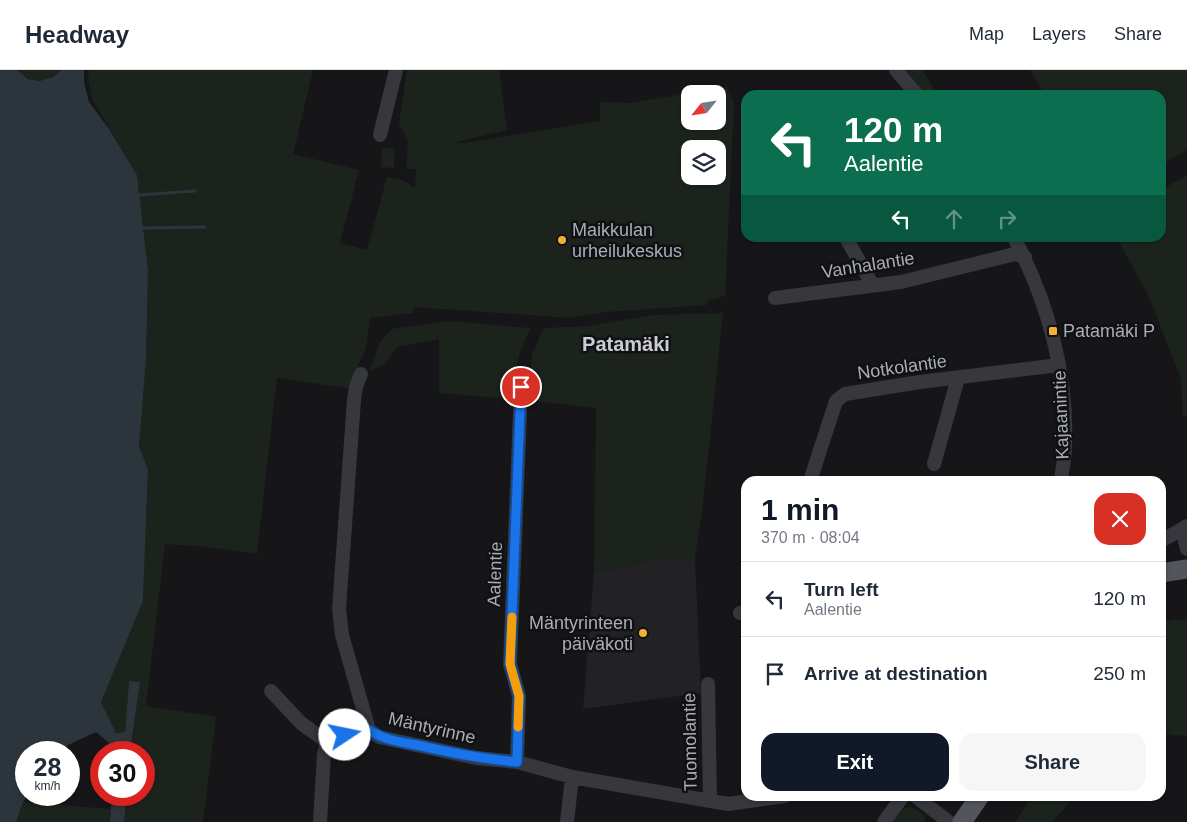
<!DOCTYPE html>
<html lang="en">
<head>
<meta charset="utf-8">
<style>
	:root { --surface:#fff; --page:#f6f6f7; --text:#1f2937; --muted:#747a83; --line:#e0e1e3; --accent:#111827 }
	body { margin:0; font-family:Helvetica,sans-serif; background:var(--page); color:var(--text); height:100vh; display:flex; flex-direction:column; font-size:19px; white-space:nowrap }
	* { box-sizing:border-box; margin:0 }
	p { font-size:16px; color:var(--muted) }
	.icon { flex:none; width:28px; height:28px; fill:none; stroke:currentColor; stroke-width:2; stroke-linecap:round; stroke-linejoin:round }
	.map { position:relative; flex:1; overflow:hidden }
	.drawer { position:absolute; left:741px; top:406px; width:425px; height:325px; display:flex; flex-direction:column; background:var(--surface); border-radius:15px; box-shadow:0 1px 4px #0004 }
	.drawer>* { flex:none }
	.banner { position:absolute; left:741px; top:20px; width:425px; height:152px; border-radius:15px; box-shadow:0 1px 4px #0004; background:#0b6e4f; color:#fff; overflow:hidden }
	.needle { width:32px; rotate:240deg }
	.fabs { position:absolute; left:681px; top:15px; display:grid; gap:10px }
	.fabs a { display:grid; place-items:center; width:45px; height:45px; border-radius:10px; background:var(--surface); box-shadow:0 1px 4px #0004; font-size:25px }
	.speed { position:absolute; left:15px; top:671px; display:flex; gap:10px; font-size:25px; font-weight:700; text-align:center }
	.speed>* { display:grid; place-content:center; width:65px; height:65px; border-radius:50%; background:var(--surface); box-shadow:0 1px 4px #0004; line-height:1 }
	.speed small { font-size:12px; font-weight:400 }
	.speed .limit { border:8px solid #d22; background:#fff; color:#111 }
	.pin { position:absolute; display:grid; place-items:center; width:42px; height:42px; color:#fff; margin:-21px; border:2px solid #fff; border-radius:50%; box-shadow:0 1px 5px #0007 }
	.me { position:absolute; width:55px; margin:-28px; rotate:79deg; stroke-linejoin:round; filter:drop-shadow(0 0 4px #0008) }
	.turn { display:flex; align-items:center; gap:18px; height:105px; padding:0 20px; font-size:22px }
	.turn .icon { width:65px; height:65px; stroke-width:2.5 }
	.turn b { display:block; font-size:35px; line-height:42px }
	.lanes { display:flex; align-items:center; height:48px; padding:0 20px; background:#0003; justify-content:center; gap:25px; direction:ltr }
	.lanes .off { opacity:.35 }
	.round { display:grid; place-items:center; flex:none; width:52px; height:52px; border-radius:15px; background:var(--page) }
	.headline { display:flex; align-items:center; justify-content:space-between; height:85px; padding:0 20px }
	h1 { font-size:30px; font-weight:800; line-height:38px; color:var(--accent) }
	.action { display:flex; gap:10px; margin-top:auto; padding:10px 20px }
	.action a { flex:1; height:58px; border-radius:15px; background:var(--accent); color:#fff; font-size:20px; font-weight:800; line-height:58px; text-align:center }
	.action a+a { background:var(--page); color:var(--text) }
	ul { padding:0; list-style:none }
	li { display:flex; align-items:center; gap:15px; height:75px; padding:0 20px; border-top:1px solid var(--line) }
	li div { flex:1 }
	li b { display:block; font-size:19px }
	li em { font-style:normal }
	header { display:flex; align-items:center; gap:30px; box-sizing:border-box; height:70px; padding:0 25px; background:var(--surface); border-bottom:1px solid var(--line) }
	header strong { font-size:24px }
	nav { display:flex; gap:28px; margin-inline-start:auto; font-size:18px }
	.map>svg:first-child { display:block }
</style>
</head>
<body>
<header>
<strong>Headway</strong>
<nav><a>Map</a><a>Layers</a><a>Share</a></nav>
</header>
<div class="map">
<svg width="1187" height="752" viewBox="0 0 1187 752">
	<rect width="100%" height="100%" fill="#161618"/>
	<!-- built -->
	<path fill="#222225" d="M 664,488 L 695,489 L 701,623 L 583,639 L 594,503 Z"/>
	<!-- green -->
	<path fill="#1c231d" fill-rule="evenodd" d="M 17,0 L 62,0 C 46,15 32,14 17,0 Z
		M 89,0 L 313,0 L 293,84 L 359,100 L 340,173 L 367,180 L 387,107 L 403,110 L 415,118 L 416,99 L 406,99 L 408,70 L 399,54 L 407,0 L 499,0 L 507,60 L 457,72 L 457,74 L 600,51 L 600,32 L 630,33 L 727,17 L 734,33 L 725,226 L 707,231 L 707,235 L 606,242 L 571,248 L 413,237 L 413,243 L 370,248 L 366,278 L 348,318 L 277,308 L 257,484 L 207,477 L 165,474 L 146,636 L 216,647 L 203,752 L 124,752 L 127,725 L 144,725 L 144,682 L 130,682 L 140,612 L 129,611 L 125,662 L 116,663 L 101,632 L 143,531 L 148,399 L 139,377 L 146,290 L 148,200 L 137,105 L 93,31 L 88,9 ZM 690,24 L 718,24 L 718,51 L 690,51 ZM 690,79 L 718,79 L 718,106 L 690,106 Z
		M 906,0 L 922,0 L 938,25 L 925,25 Z
		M 1030,0 L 1187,0 L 1187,80 L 1161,95 L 1161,25 L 1045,25 Z
		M 383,78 L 395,79 L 394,98 L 380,97 Z
		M 1187,105 L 1187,346 L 1183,346 L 1181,309 L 1149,227 L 1117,168 L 1161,168 L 1161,120 Z
		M 723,243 L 703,434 L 695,489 L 664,488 L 594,503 L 596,338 L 527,330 L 532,285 L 541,263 L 546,258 L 589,256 L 653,245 Z
		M 447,251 L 530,258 L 520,283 L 515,303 L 507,307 L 501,314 L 503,322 L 511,329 L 439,323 L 439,269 L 397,277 L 386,293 L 369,302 L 380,272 L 392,259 Z
		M 1187,549 L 1187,666 L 1161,664 L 1161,551 Z
		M 1032,726 L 1074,726 L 1053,752 L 1015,752 Z
		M 23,732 L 111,739 L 110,752 L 16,752 Z
		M 911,737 L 922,743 L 926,752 L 893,752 L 903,739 Z"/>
	<!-- water -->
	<path fill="#2c353c" d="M 0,0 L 17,0 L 28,9 L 40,11 L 53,7 L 62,0 L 84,0 L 84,12 L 89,32 L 109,59 L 137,105 L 148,200 L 146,290 L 139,377 L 148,399 L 143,531 L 101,632 L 116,663 L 125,662 L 129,611 L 140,612 L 130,682 L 110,682 L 108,672 L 96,662 L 68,675 L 62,682 L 26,682 L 26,725 L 28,725 L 23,732 L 16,752 L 0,752 Z
		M 112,725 L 127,725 L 124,752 L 110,752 Z"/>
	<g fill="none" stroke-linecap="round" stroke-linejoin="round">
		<!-- stream -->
		<path stroke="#2c353c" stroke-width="3" d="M 139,125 L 195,121
			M 143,158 L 205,157"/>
		<!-- minor -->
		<path stroke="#37383d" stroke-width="14" d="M 896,0 L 917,25
			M 380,65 L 396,0
			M 846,168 L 872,214
			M 1014,168 C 1048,231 1068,305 1065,377 C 1065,388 1062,400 1061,411
			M 775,228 L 901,212 L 1015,184 L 1025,187
			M 361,304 L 356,317 L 354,330 L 339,539 L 342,565 L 369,660 L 379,667 L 476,688 L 517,692 L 572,707 L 728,734 L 785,726
			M 934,394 L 958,308
			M 810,411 L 836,331 L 845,324 L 920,312 L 1059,295
			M 1187,456 L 1182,459 L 1187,479
			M 1161,471 L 1182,459
			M 740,543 L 746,542
			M 708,614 L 710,730
			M 271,621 L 301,653 L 327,672
			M 517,692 L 519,626 L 510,594 L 521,317
			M 915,726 L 949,752
			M 320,752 L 324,684 L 327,672 L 345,665 L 369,660
			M 567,752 L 572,707
			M 884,752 L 903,726"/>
		<!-- major -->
		<path stroke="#53555c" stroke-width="19" d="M 1161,503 L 1187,499
			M 962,752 L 980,726"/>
	</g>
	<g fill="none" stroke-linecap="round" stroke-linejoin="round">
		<defs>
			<path id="route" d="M 345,665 L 369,660 C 384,670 400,672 417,675 C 451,683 483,689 517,692 L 519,626 L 510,594 L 521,317"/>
		</defs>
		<!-- route casing -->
		<use href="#route" stroke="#114b97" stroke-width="12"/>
		<!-- route -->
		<use href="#route" stroke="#1a73e8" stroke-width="9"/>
		<!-- slow -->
		<path stroke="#f59e0b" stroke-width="9" d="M 512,547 L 510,594 L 519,626 L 518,657"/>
	</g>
	<!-- markers -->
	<g fill="#f2b134" stroke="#111113" stroke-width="2">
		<circle cx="562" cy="170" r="5"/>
		<rect x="1048" y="256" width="10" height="10" rx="2.5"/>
		<circle cx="643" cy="563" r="5"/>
	</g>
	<g text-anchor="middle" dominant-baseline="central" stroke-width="5" stroke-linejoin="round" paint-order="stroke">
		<!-- poi labels -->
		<g font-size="18" fill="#a8adb8" stroke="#111113" text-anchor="start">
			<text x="572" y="160">Maikkulan<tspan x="572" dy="21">urheilukeskus</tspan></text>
			<text x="1063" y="261">Patamäki P</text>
			<text x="633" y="553" text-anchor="end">Mäntyrinteen<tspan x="633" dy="21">päiväkoti</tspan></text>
		</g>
		<!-- street labels -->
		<g font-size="18" fill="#a8adb8" stroke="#111113">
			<text transform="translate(868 195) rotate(-9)">Vanhalantie</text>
			<text transform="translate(902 297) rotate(-8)">Notkolantie</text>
			<text transform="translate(1061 345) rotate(-92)">Kajaanintie</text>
			<text transform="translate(495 504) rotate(-88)">Aalentie</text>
			<text transform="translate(432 658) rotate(13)">Mäntyrinne</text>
			<text transform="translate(690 672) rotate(-91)">Tuomolantie</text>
		</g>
		<!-- quarter labels -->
		<g font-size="20" font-weight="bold" fill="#c9ccd4" stroke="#111113">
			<text x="626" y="274">Patamäki</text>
		</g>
	</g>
</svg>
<div class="fabs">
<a><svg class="needle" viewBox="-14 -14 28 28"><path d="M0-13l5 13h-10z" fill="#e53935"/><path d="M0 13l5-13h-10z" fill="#747a83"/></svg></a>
<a><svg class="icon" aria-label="layers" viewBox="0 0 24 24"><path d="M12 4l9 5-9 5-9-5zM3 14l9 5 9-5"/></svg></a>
</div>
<div class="speed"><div>28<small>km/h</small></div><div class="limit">30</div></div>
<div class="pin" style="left:521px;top:317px;background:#d93025"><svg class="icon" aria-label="arrive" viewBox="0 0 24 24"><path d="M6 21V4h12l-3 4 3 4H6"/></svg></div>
<svg class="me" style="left:345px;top:665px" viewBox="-20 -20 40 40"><circle r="19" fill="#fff"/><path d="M0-13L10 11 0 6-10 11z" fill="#1a73e8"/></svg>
<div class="banner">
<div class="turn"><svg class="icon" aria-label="left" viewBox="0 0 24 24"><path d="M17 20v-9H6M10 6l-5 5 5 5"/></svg><div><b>120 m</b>Aalentie</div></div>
<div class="lanes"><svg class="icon" aria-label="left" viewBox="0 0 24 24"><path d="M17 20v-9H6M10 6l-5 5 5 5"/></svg><svg class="icon off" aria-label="ahead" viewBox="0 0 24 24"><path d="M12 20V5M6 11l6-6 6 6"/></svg><svg class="icon off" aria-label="right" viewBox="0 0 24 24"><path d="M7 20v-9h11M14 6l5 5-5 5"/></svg></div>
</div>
<section class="drawer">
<div class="headline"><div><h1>1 min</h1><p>370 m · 08:04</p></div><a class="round" style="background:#d93025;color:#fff"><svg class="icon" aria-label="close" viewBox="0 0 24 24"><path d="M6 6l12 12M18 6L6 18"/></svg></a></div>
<ul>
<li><svg class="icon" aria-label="left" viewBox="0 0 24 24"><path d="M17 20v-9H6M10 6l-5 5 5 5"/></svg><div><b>Turn left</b><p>Aalentie</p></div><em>120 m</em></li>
<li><svg class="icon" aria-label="arrive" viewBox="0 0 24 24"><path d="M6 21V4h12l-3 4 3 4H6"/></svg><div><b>Arrive at destination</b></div><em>250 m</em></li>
</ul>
<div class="action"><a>Exit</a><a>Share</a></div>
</section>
</div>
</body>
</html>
